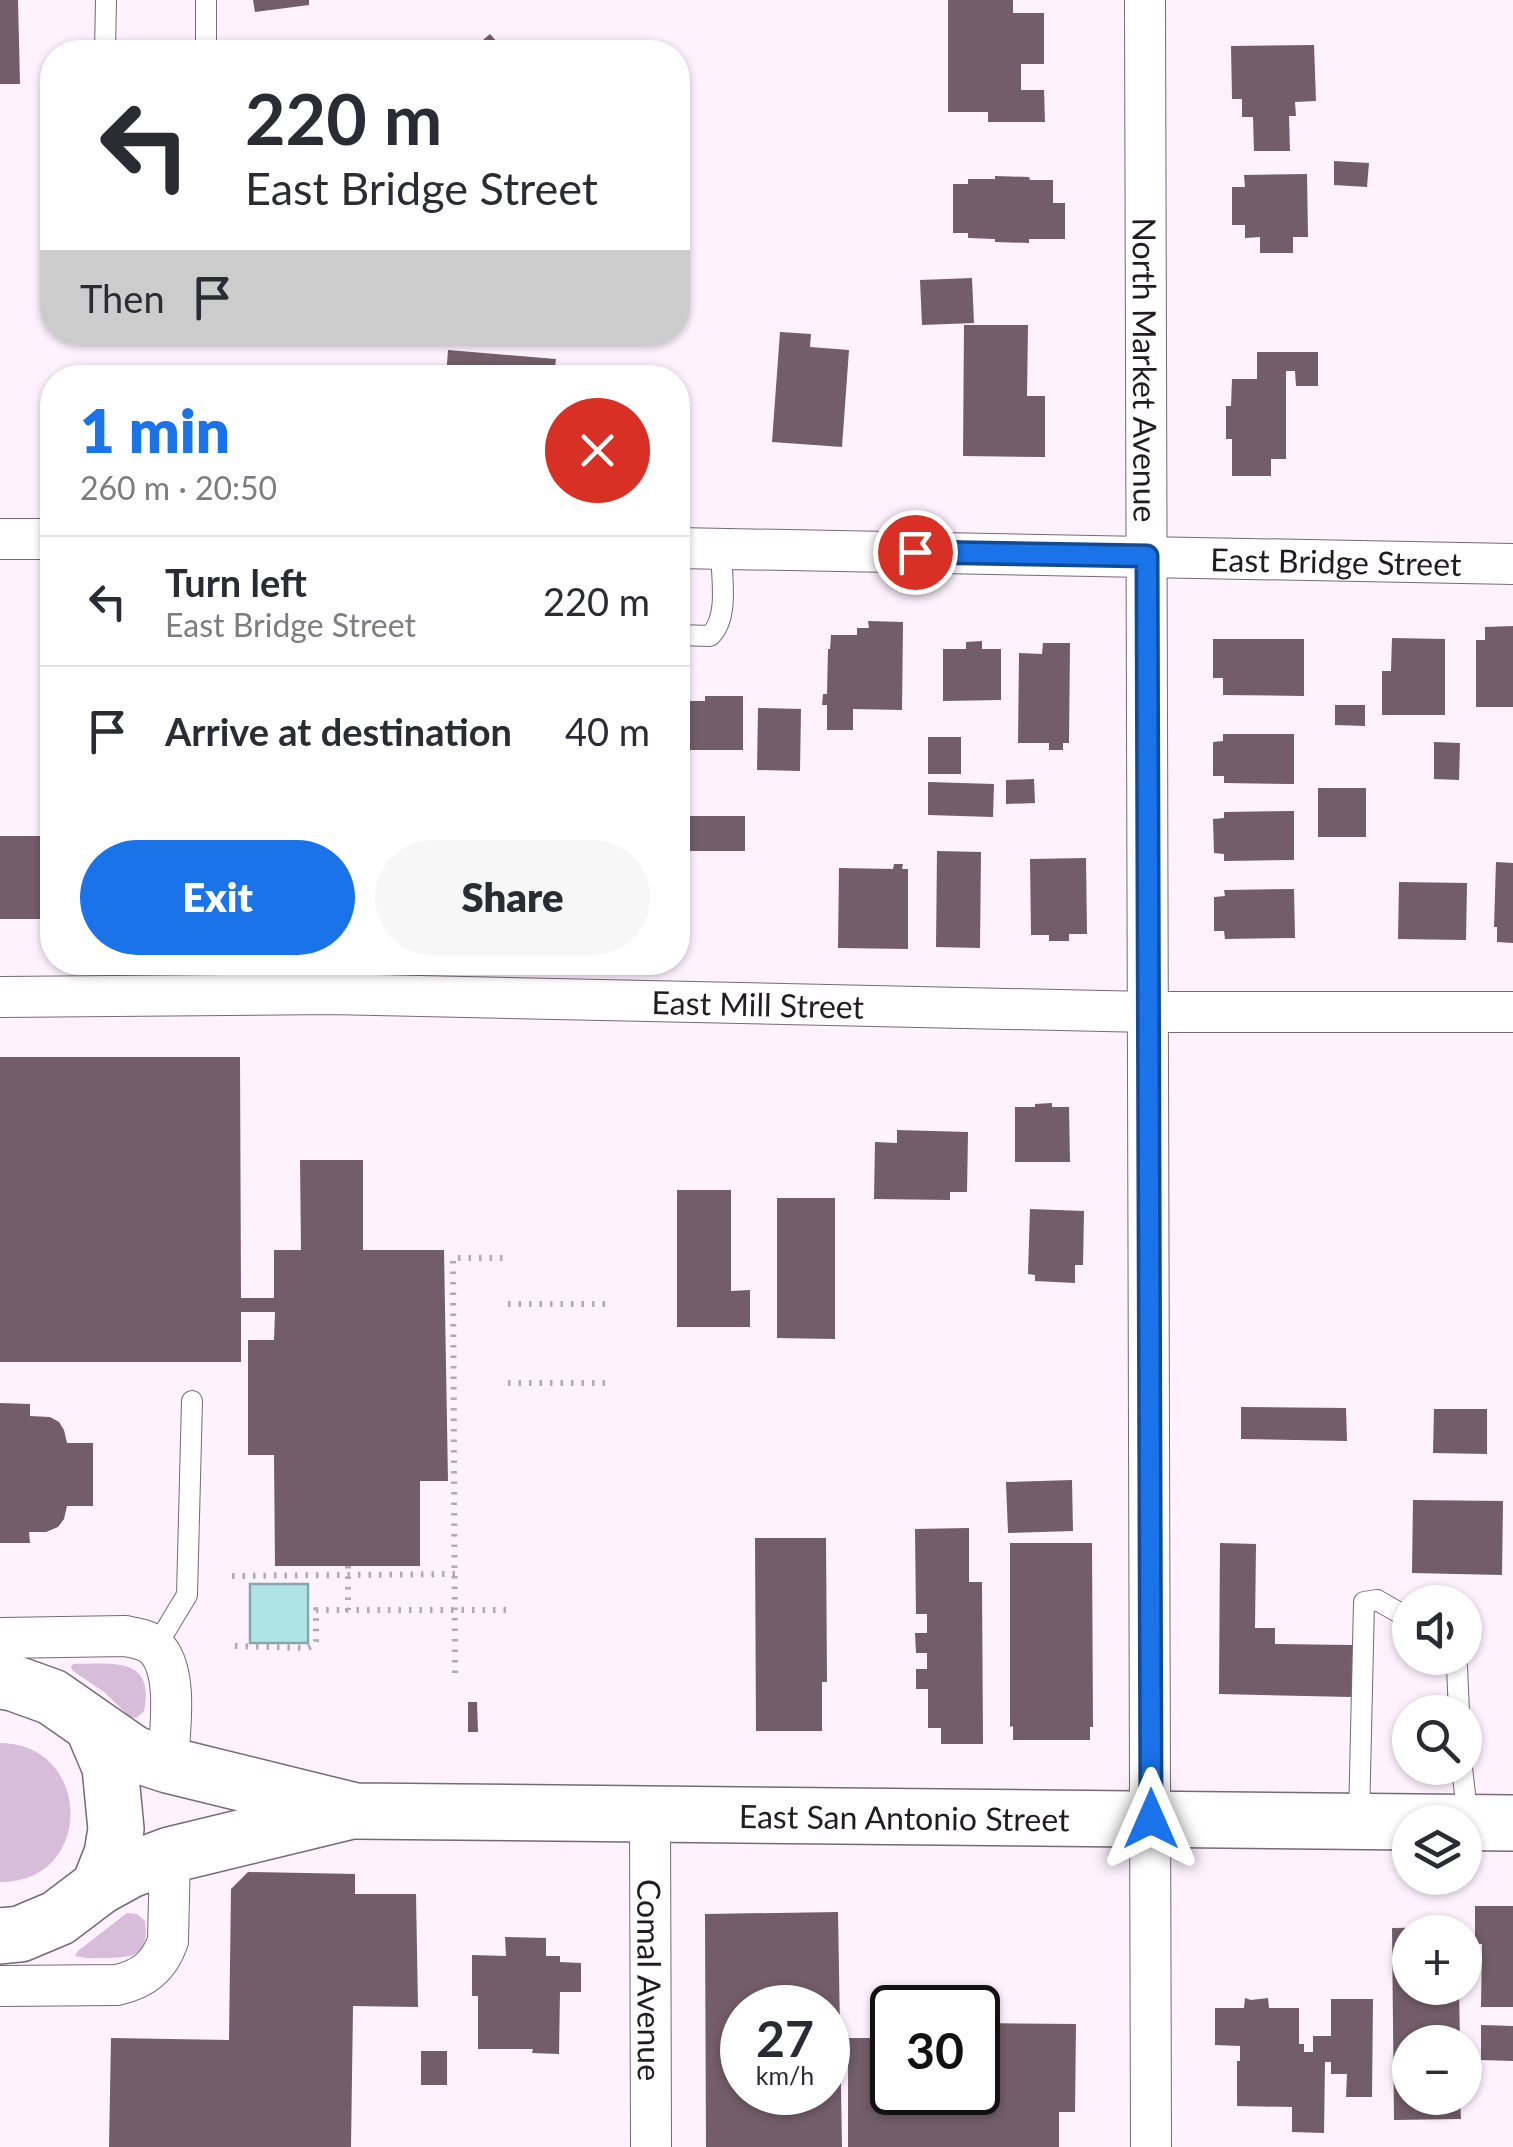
<!DOCTYPE html>
<html lang="en">
<head>
<meta charset="utf-8">
<style>
	:root { --surface:#fff; --page:#f7f7f7; --text:#2b2b33; --muted:#7c7c81; --line:#e1e1e2; --accent:#1a73e8 }
	body { margin:0; font-family:Lato,sans-serif; background:var(--page); color:var(--text); height:100vh; display:flex; flex-direction:column; font-size:38px; white-space:nowrap }
	* { box-sizing:border-box; margin:0 }
	p { font-size:32px; color:var(--muted) }
	.icon { flex:none; width:55px; height:55px; fill:none; stroke:currentColor; stroke-width:2; stroke-linecap:round; stroke-linejoin:round }
	.map { position:relative; flex:1; overflow:hidden }
	.details { position:absolute; left:40px; top:365px; width:650px; height:610px; display:flex; flex-direction:column; background:var(--surface); border-radius:40px; box-shadow:0 2px 8px #0004 }
	.details>* { flex:none }
	.banner { position:absolute; left:40px; top:40px; width:650px; height:305px; border-radius:40px; box-shadow:0 2px 8px #0004; background:#fff; color:var(--text); overflow:hidden }
	.fabs { position:absolute; left:1392px; top:1585px; display:grid; gap:20px }
	.fabs a { display:grid; place-items:center; width:90px; height:90px; border-radius:50%; background:var(--surface); box-shadow:0 2px 8px #0004; font-size:50px }
	.speed { position:absolute; left:720px; top:1985px; display:flex; gap:20px; font-size:50px; font-weight:700; text-align:center }
	.speed>* { display:grid; place-content:center; width:130px; height:130px; border-radius:50%; background:var(--surface); box-shadow:0 2px 8px #0004; line-height:1 }
	.speed small { font-size:25px; font-weight:400 }
	.speed .limit { border:5px solid #111; border-radius:15px; background:#fff; color:#111 }
	.pin { position:absolute; display:grid; place-items:center; width:85px; height:85px; color:#fff; margin:-42px; border:5px solid #fff; border-radius:50%; box-shadow:0 2px 10px #0007 }
	.me { position:absolute; width:110px; margin:-55px; rotate:0deg; stroke-linejoin:round; filter:drop-shadow(0 0 8px #0008) }
	.turn { display:flex; align-items:center; gap:35px; height:210px; padding:0 40px; font-size:45px }
	.turn .icon { width:130px; height:130px; stroke-width:2.5 }
	.turn b { display:block; font-size:70px; line-height:85px }
	.then { display:flex; align-items:center; height:95px; padding:0 40px; background:#0003; gap:20px; font-size:38px }
	.round { display:grid; place-items:center; flex:none; width:105px; height:105px; border-radius:52px; background:var(--page) }
	.overview { display:flex; align-items:center; justify-content:space-between; height:170px; padding:0 40px }
	h1 { font-size:60px; font-weight:800; line-height:75px; color:var(--accent) }
	.primary-button { display:flex; gap:20px; margin-top:auto; padding:20px 40px }
	.primary-button a { flex:1; height:115px; border-radius:60px; background:var(--accent); color:#fff; font-size:40px; font-weight:800; line-height:115px; text-align:center }
	.primary-button a+a { background:var(--page); color:var(--text) }
	ul { padding:0; list-style:none }
	li { display:flex; align-items:center; gap:30px; height:130px; padding:0 40px; border-top:2px solid var(--line) }
	li div { flex:1 }
	li b { display:block; font-size:38px }
	li em { font-style:normal }
	.map>svg:first-child { display:block }
</style>
</head>
<body>
<div class="map">
<svg width="1513" height="2147" viewBox="0 0 1513 2147">
	<rect width="100%" height="100%" fill="#fdf2fe"/>
	<!-- green -->
	<path fill="#d7bdd9" d="M 73,1664 C 113,1664 155,1656 144,1711 L 136,1718 L 130,1717 L 104,1692 L 73,1671 L 71,1667 Z
		M 0,1743 C 94,1744 94,1884 0,1882 Z
		M 127,1913 L 137,1914 L 145,1921 C 149,1954 137,1957 108,1958 C 97,1958 86,1959 75,1956 L 78,1951 Z"/>
	<!-- water -->
	<path fill="#afe4e7" stroke="#84a8ac" stroke-width="2.5" d="M 250,1584 L 308,1584 L 308,1643 L 250,1643 Z"/>
	<!-- building -->
	<path fill="#725d69" fill-rule="evenodd" d="M 0,0 L 18,0 L 20,84 L 0,84 Z
		M 253,0 L 309,0 L 309,5 L 255,12 Z
		M 948,0 L 1013,0 L 1013,13 L 1044,13 L 1044,64 L 1021,64 L 1021,90 L 1044,90 L 1045,122 L 988,122 L 988,112 L 948,112 Z
		M 490,34 L 506,52 L 469,52 Z
		M 1314,45 L 1316,101 L 1295,102 L 1296,116 L 1289,116 L 1290,151 L 1254,151 L 1253,117 L 1242,117 L 1242,99 L 1232,99 L 1231,46 Z
		M 1334,161 L 1369,163 L 1367,187 L 1334,185 Z
		M 1307,174 L 1308,237 L 1293,237 L 1293,253 L 1260,253 L 1260,237 L 1245,238 L 1245,225 L 1232,225 L 1232,187 L 1245,187 L 1244,175 Z
		M 995,176 L 1029,177 L 1030,180 L 1053,180 L 1053,203 L 1065,203 L 1065,239 L 1029,239 L 1029,243 L 995,242 L 995,239 L 968,238 L 968,233 L 953,233 L 953,184 L 968,184 L 968,179 L 995,179 Z
		M 972,278 L 974,323 L 922,325 L 920,280 Z
		M 964,325 L 1028,325 L 1027,396 L 1045,396 L 1045,457 L 963,456 Z
		M 780,332 L 811,334 L 810,347 L 849,350 L 842,447 L 772,442 Z
		M 448,350 L 556,359 L 554,378 L 446,378 Z
		M 1257,352 L 1318,352 L 1318,386 L 1296,386 L 1295,371 L 1286,371 L 1286,459 L 1271,459 L 1271,476 L 1232,476 L 1232,439 L 1226,439 L 1226,406 L 1231,406 L 1232,379 L 1257,379 Z
		M 868,621 L 903,622 L 902,710 L 853,709 L 853,730 L 827,730 L 827,705 L 822,705 L 823,694 L 827,694 L 828,649 L 830,649 L 831,635 L 857,635 L 857,628 L 869,628 Z
		M 1513,626 L 1513,707 L 1476,707 L 1476,640 L 1485,640 L 1485,627 Z
		M 1392,638 L 1445,639 L 1445,715 L 1382,715 L 1382,671 L 1391,671 Z
		M 1213,639 L 1304,639 L 1304,696 L 1223,695 L 1223,678 L 1213,678 Z
		M 982,641 L 982,649 L 1001,649 L 1001,700 L 943,701 L 943,649 L 966,649 L 966,642 Z
		M 1043,643 L 1070,643 L 1069,743 L 1063,743 L 1063,750 L 1049,750 L 1049,743 L 1018,743 L 1019,653 L 1042,654 Z
		M 705,696 L 743,696 L 743,750 L 678,750 L 678,701 L 705,701 Z
		M 1335,705 L 1365,705 L 1365,726 L 1335,725 Z
		M 758,708 L 801,709 L 800,771 L 757,770 Z
		M 1223,734 L 1294,734 L 1294,784 L 1224,783 L 1224,776 L 1213,776 L 1213,742 L 1223,741 Z
		M 928,737 L 961,737 L 961,774 L 928,774 Z
		M 1434,742 L 1460,743 L 1459,780 L 1434,779 Z
		M 1034,779 L 1035,803 L 1006,804 L 1006,780 Z
		M 928,782 L 994,784 L 993,817 L 928,815 Z
		M 1318,788 L 1366,788 L 1366,837 L 1318,837 Z
		M 1294,811 L 1294,860 L 1224,861 L 1224,854 L 1214,853 L 1213,819 L 1224,818 L 1224,812 Z
		M 678,816 L 745,816 L 745,851 L 678,851 Z
		M 0,836 L 52,836 L 52,919 L 0,919 Z
		M 937,851 L 981,852 L 980,948 L 936,947 Z
		M 1086,858 L 1087,934 L 1069,934 L 1069,941 L 1049,941 L 1049,935 L 1031,935 L 1030,859 Z
		M 1496,862 L 1513,863 L 1513,943 L 1497,942 L 1497,927 L 1494,927 Z
		M 894,864 L 903,864 L 902,869 L 908,869 L 908,949 L 838,948 L 839,868 L 893,869 Z
		M 1399,882 L 1467,883 L 1466,940 L 1398,939 Z
		M 1294,889 L 1295,938 L 1225,939 L 1224,931 L 1214,931 L 1214,897 L 1225,896 L 1224,890 Z
		M 0,1057 L 240,1057 L 241,1298 L 274,1298 L 274,1250 L 301,1250 L 300,1160 L 363,1160 L 363,1250 L 444,1250 L 448,1481 L 420,1481 L 420,1566 L 275,1566 L 274,1455 L 248,1455 L 248,1340 L 274,1340 L 275,1312 L 241,1312 L 241,1362 L 0,1362 Z
		M 1052,1103 L 1052,1107 L 1069,1107 L 1070,1162 L 1015,1162 L 1015,1107 L 1035,1107 L 1035,1104 Z
		M 897,1130 L 968,1132 L 967,1192 L 950,1192 L 950,1200 L 874,1199 L 875,1142 L 897,1143 Z
		M 677,1190 L 731,1190 L 731,1291 L 750,1290 L 750,1327 L 677,1327 Z
		M 777,1198 L 835,1198 L 835,1339 L 777,1338 Z
		M 1030,1209 L 1084,1211 L 1083,1265 L 1075,1265 L 1075,1283 L 1035,1281 L 1035,1275 L 1028,1274 Z
		M 0,1403 L 30,1404 L 30,1416 L 50,1417 L 59,1422 L 64,1430 L 67,1443 L 93,1443 L 93,1506 L 67,1506 L 64,1519 L 58,1527 L 46,1532 L 29,1532 L 30,1543 L 0,1543 Z
		M 1241,1407 L 1346,1408 L 1347,1441 L 1241,1439 Z
		M 1434,1409 L 1487,1409 L 1487,1454 L 1433,1453 Z
		M 1072,1480 L 1073,1531 L 1008,1533 L 1006,1482 Z
		M 1413,1500 L 1503,1501 L 1502,1575 L 1412,1573 Z
		M 969,1528 L 969,1582 L 982,1582 L 983,1744 L 941,1744 L 941,1728 L 928,1728 L 928,1689 L 916,1689 L 916,1669 L 927,1669 L 927,1653 L 916,1653 L 915,1633 L 927,1633 L 927,1614 L 916,1614 L 915,1529 Z
		M 755,1538 L 826,1538 L 827,1682 L 822,1682 L 822,1731 L 756,1731 Z
		M 1010,1543 L 1092,1543 L 1093,1727 L 1090,1727 L 1090,1740 L 1013,1740 L 1013,1726 L 1010,1727 Z
		M 1220,1543 L 1256,1544 L 1255,1628 L 1275,1628 L 1275,1644 L 1352,1645 L 1352,1697 L 1219,1694 Z
		M 468,1702 L 477,1702 L 478,1732 L 468,1732 Z
		M 248,1872 L 355,1874 L 355,1894 L 416,1894 L 418,2007 L 353,2006 L 351,2147 L 109,2147 L 111,2038 L 229,2040 L 231,1889 Z
		M 1475,1906 L 1513,1906 L 1513,2007 L 1481,2007 L 1482,1944 L 1475,1944 Z
		M 838,1912 L 842,2147 L 706,2147 L 705,1914 ZM 742,2008 L 828,2008 L 828,2092 L 742,2092 Z
		M 1458,1927 L 1458,1932 L 1410,1932 L 1410,1988 L 1459,1988 L 1460,2042 L 1410,2042 L 1410,2098 L 1460,2098 L 1461,2119 L 1394,2120 L 1392,1928 Z
		M 505,1937 L 546,1938 L 546,1956 L 560,1956 L 560,1962 L 581,1963 L 581,1992 L 560,1992 L 559,2054 L 532,2053 L 533,2049 L 478,2049 L 478,1996 L 472,1996 L 472,1955 L 506,1956 Z
		M 1245,1998 L 1251,2000 L 1268,1998 L 1269,2008 L 1299,2008 L 1299,2044 L 1304,2044 L 1304,2052 L 1313,2052 L 1313,2036 L 1331,2036 L 1331,1999 L 1373,1999 L 1372,2097 L 1346,2097 L 1347,2074 L 1331,2074 L 1331,2062 L 1325,2062 L 1324,2133 L 1292,2132 L 1292,2107 L 1237,2106 L 1237,2061 L 1240,2061 L 1240,2046 L 1215,2045 L 1215,2008 L 1244,2008 Z
		M 978,2023 L 1076,2024 L 1075,2112 L 1059,2112 L 1059,2147 L 848,2147 L 848,2038 L 892,2038 L 892,2092 L 978,2092 Z
		M 1481,2025 L 1513,2026 L 1513,2061 L 1481,2060 Z
		M 421,2051 L 447,2051 L 447,2085 L 421,2085 Z"/>
	<g fill="none" stroke-linecap="round" stroke-linejoin="round">
		<defs>
			<path id="service" d="M 206,0 L 206,52
				M 105,52 L 106,0
				M 678,635 L 710,636 C 730,617 721,576 721,549
				M 155,1648 L 187,1595 L 192,1401
				M 1451,1658 L 1457,1667 L 1459,1712
				M 1462,1768 L 1468,1820
				M 1359,1819 L 1364,1602 L 1377,1600 L 1410,1619"/>
			<g id="minor">
				<path id="s1" d="M 1145,0 L 1151,2147"/>
				<path d="M 0,539 L 52,539"/>
				<path id="s2" d="M 678,548 L 1513,564"/>
				<path id="s3" d="M 0,997 L 331,994 L 1148,1012 L 1513,1012"/>
				<path d="M 0,1638 L 125,1636 C 136,1638 146,1639 155,1647 C 180,1671 169,1733 168,1765"/>
				<path id="s4" d="M 650,1815 L 651,2147"/>
				<path d="M 0,1986 L 117,1985 C 143,1979 159,1967 168,1941 L 170,1855"/>
			</g>
			<g id="secondary">
				<path id="s5" d="M 0,1681 L 13,1683 L 52,1697 L 134,1754 L 168,1765 L 355,1811 L 1513,1823"/>
				<path d="M 99,1887 L 130,1870 L 170,1855 L 347,1812"/>
				<path d="M 0,1936 L 20,1934 L 58,1918 L 99,1887 L 112,1854 L 116,1829 L 110,1767 L 93,1727"/>
			</g>
		</defs>
		<!-- service casing -->
		<use href="#service" stroke="#786879" stroke-width="22"/>
		<!-- minor casing -->
		<use href="#minor" stroke="#786879" stroke-width="42"/>
		<!-- secondary casing -->
		<use href="#secondary" stroke="#786879" stroke-width="58"/>
		<!-- path -->
		<path stroke="#b2a9b3" stroke-width="6" stroke-dasharray="2.5 8" stroke-linecap="butt" d="M 508,1304 L 607,1304
			M 508,1383 L 607,1383
			M 348,1566 L 348,1610 L 509,1610
			M 232,1576 L 455,1574
			M 235,1646 L 308,1648 L 315,1645 L 316,1641 L 316,1610 L 348,1610
			M 455,1673 L 453,1258 L 508,1258"/>
		<!-- service -->
		<use href="#service" stroke="#fff" stroke-width="20"/>
		<!-- minor -->
		<use href="#minor" stroke="#fff" stroke-width="40"/>
		<!-- secondary -->
		<use href="#secondary" stroke="#fff" stroke-width="55"/>
	</g>
	<g fill="none" stroke-linecap="round" stroke-linejoin="round">
		<defs>
			<path id="route" d="M 915,552 L 1147,556 L 1151,1819"/>
		</defs>
		<!-- route casing -->
		<use href="#route" stroke="#114b97" stroke-width="25"/>
		<!-- route -->
		<use href="#route" stroke="#1a73e8" stroke-width="18"/>
	</g>
	<g text-anchor="middle" dominant-baseline="central" stroke-width="10" stroke-linejoin="round" paint-order="stroke">
		<!-- street labels -->
		<g font-size="32" fill="#211b22" stroke="#fdf2fe">
			<text stroke="none"><textPath href="#s1" startOffset="370">North Market Avenue</textPath></text>
			<text stroke="none"><textPath href="#s2" startOffset="658">East Bridge Street</textPath></text>
			<text stroke="none"><textPath href="#s3" startOffset="758">East Mill Street</textPath></text>
			<text stroke="none"><textPath href="#s5" startOffset="932">East San Antonio Street</textPath></text>
			<text stroke="none"><textPath href="#s4" startOffset="165">Comal Avenue</textPath></text>
		</g>
	</g>
</svg>
<div class="fabs">
<a><svg class="icon" aria-label="sound" viewBox="0 0 24 24"><path d="M4 9h4l5-4v14l-5-4H4zM17 9q2 3 0 6"/></svg></a>
<a><svg class="icon" aria-label="search" viewBox="0 0 24 24"><circle cx="10" cy="10" r="6"/><path d="M15 15l6 6"/></svg></a>
<a><svg class="icon" aria-label="layers" viewBox="0 0 24 24"><path d="M12 4l9 5-9 5-9-5zM3 14l9 5 9-5"/></svg></a>
<a>+</a>
<a>−</a>
</div>
<div class="speed"><div>27<small>km/h</small></div><div class="limit">30</div></div>
<div class="pin" style="left:915px;top:552px;background:#d93025"><svg class="icon" aria-label="arrive" viewBox="0 0 24 24"><path d="M6 21V4h12l-3 4 3 4H6"/></svg></div>
<svg class="me" style="left:1151px;top:1819px" viewBox="-20 -20 40 40"><path d="M0-17L14 15 0 8-14 15z" fill="#1a73e8" stroke="#fff" stroke-width="4"/></svg>
<div class="banner">
<div class="turn"><svg class="icon" aria-label="left" viewBox="0 0 24 24"><path d="M17 20v-9H6M10 6l-5 5 5 5"/></svg><div><b>220 m</b>East Bridge Street</div></div>
<div class="then">Then<svg class="icon" aria-label="arrive" viewBox="0 0 24 24"><path d="M6 21V4h12l-3 4 3 4H6"/></svg></div>
</div>
<section class="details">
<div class="overview"><div><h1>1 min</h1><p>260 m · 20:50</p></div><a class="round" style="background:#d93025;color:#fff"><svg class="icon" aria-label="close" viewBox="0 0 24 24"><path d="M6 6l12 12M18 6L6 18"/></svg></a></div>
<ul>
<li><svg class="icon" aria-label="left" viewBox="0 0 24 24"><path d="M17 20v-9H6M10 6l-5 5 5 5"/></svg><div><b>Turn left</b><p>East Bridge Street</p></div><em>220 m</em></li>
<li><svg class="icon" aria-label="arrive" viewBox="0 0 24 24"><path d="M6 21V4h12l-3 4 3 4H6"/></svg><div><b>Arrive at destination</b></div><em>40 m</em></li>
</ul>
<div class="primary-button"><a>Exit</a><a>Share</a></div>
</section>
</div>
</body>
</html>
